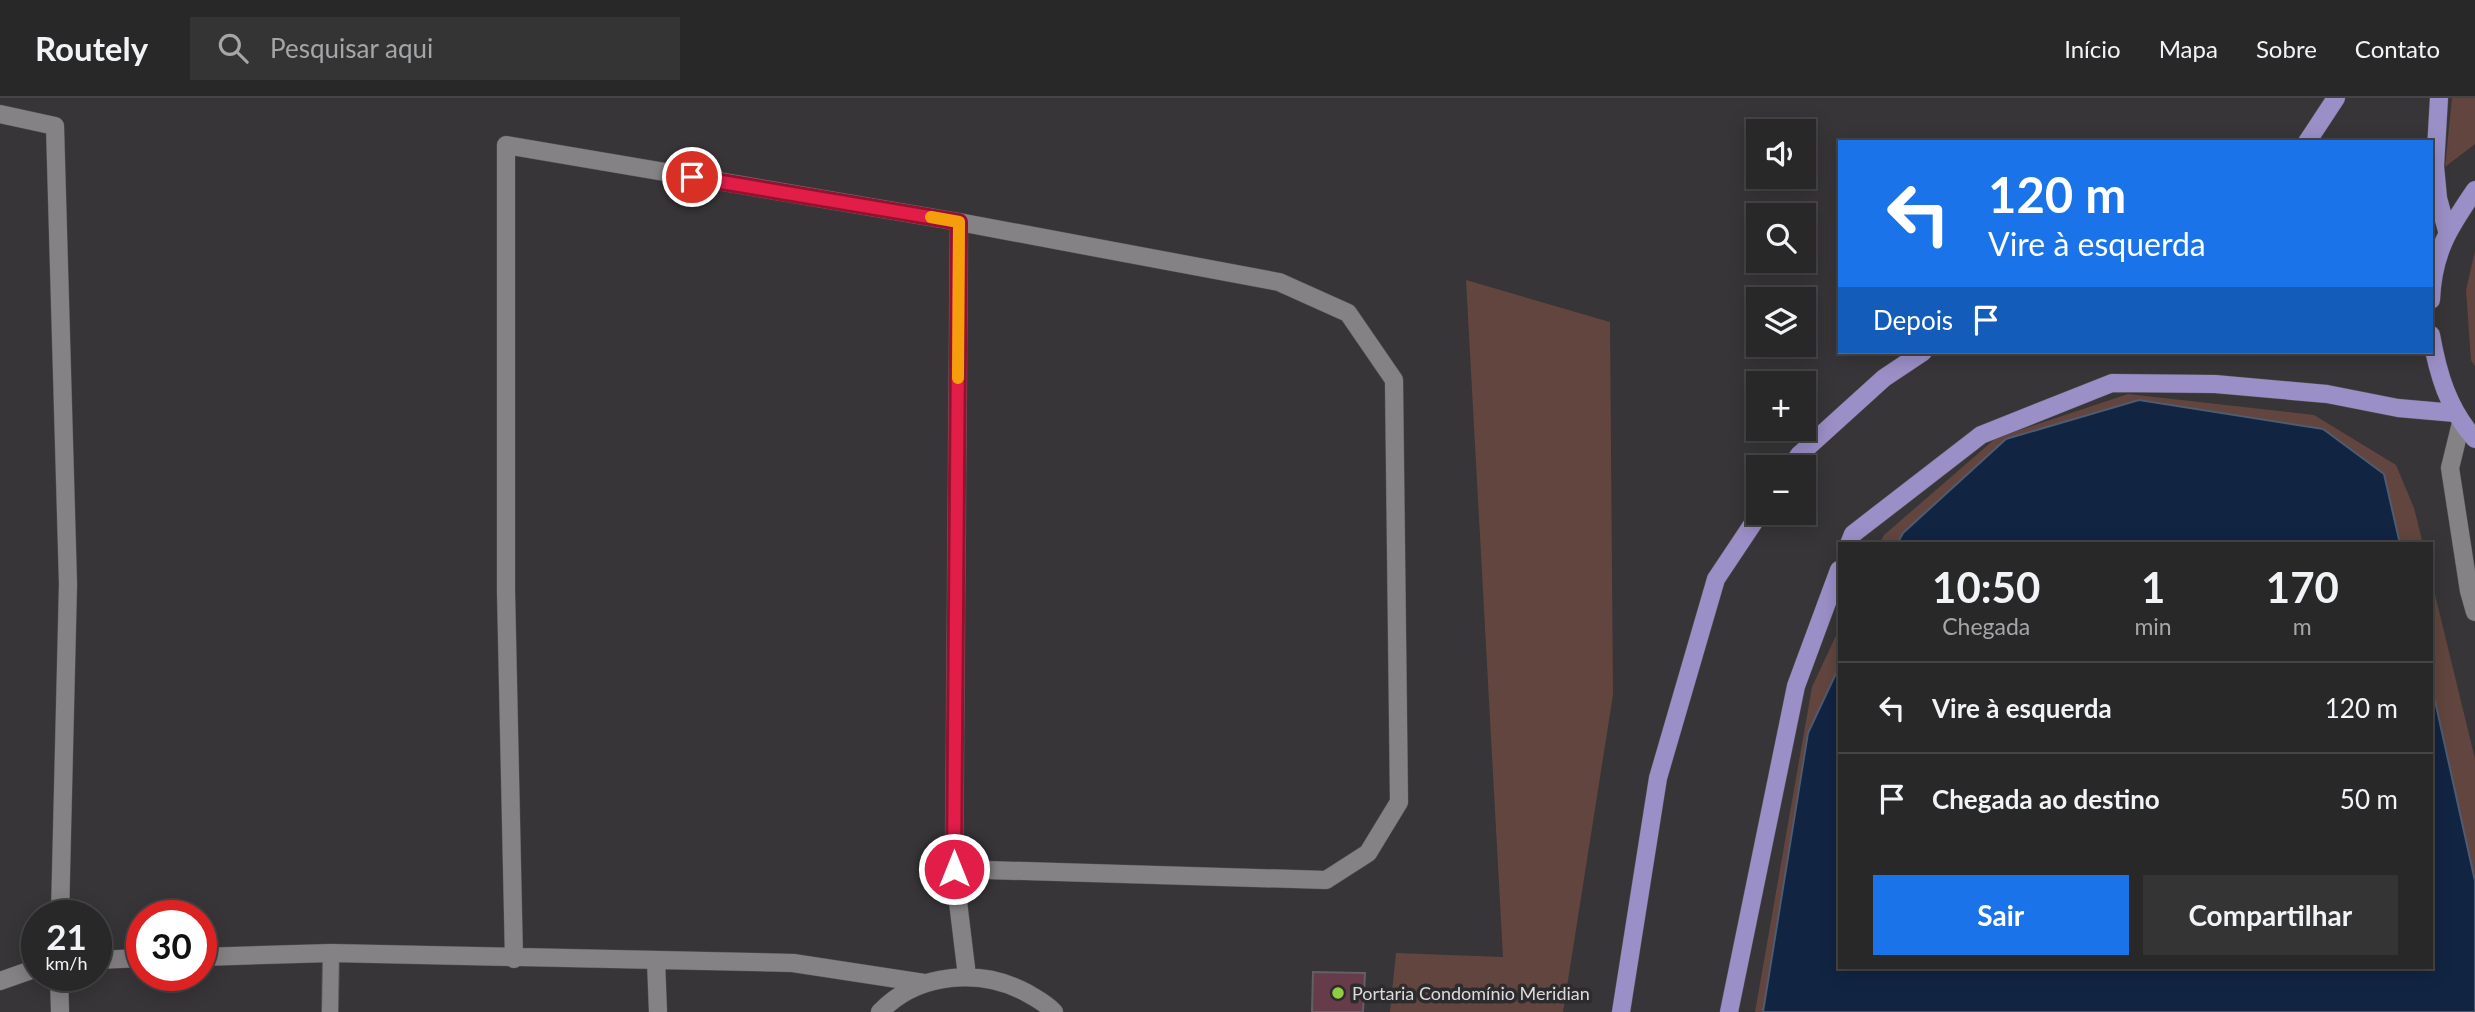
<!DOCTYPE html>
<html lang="pt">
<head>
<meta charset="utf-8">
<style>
	:root { --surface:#292829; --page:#353435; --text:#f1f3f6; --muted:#a5a6a8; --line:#454446; --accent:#1a73e8 }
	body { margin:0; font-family:Lato,sans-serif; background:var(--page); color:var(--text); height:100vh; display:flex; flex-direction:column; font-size:26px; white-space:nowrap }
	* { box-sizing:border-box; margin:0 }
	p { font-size:23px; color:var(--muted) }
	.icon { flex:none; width:38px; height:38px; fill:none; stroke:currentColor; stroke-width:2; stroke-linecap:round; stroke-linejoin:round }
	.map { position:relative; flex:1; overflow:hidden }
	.side { position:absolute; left:1838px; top:444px; width:595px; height:427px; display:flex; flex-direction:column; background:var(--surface); border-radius:0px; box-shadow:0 4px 18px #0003,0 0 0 2px var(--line) }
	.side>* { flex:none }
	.hud { position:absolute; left:1838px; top:42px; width:595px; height:214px; border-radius:0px; box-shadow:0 4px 18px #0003,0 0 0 2px var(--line); background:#1a73e8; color:#fff; overflow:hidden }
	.tools { position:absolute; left:1746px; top:21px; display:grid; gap:14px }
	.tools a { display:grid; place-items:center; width:70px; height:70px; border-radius:0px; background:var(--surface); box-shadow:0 4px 18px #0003,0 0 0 2px var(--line); font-size:35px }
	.speed { position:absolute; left:21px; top:802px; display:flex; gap:14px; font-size:35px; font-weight:700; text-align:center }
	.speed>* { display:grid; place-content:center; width:91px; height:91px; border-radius:50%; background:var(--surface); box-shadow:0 4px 18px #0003,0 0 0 2px var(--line); line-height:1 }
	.speed small { font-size:18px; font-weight:400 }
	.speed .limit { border:10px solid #d22; background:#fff; color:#111 }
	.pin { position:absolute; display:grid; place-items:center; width:60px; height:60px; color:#fff; margin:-30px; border:4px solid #fff; border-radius:50%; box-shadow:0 2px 7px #0007 }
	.me { position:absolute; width:77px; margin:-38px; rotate:0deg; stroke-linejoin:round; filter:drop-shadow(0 0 5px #0008) }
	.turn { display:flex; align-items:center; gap:24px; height:147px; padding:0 35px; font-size:32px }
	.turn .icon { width:91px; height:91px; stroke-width:2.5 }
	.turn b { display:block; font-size:49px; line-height:60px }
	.then { display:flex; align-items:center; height:66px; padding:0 35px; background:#0003; gap:14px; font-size:26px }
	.eta { display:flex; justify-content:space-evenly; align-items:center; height:119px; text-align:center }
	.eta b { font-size:42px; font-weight:700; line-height:49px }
	.button { display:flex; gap:14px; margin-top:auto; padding:14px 35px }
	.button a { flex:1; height:80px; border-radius:0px; background:var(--accent); color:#fff; font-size:28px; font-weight:700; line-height:80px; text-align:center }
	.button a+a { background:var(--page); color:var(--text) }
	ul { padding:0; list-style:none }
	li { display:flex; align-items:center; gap:21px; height:91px; padding:0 35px; border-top:2px solid var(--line) }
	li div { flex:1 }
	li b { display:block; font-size:26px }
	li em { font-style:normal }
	header { display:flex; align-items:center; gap:42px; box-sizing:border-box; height:98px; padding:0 35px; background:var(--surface); border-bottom:2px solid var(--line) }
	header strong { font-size:33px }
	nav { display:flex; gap:38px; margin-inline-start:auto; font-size:24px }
	.search { width:490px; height:63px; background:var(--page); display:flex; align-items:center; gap:18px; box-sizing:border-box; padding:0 24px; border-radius:0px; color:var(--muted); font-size:26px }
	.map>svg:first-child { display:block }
</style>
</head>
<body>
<header>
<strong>Routely</strong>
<div class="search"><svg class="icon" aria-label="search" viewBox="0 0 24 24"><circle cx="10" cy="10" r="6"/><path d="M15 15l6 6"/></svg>Pesquisar aqui</div>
<nav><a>Início</a><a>Mapa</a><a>Sobre</a><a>Contato</a></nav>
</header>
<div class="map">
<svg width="2475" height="914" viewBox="0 0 2475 914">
	<rect width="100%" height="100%" fill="#373537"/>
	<!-- green -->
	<path fill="#62453f" d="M 2452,0 L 2475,0 L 2475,46 L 2445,69 Z
		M 2475,153 L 2475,268 L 2471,262 L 2466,192 Z
		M 1466,182 L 1610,224 L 1613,597 L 1563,914 L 1390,914 L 1396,855 L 1503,859 Z
		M 2128,296 L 2314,317 L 2396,367 L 2414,410 L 2423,446 L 2400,446 L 2384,376 L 2006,341 L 1903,435 L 1897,446 L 1879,446 L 1884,437 L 1996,340 Z
		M 2431,480 L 2475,661 L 2475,783 L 2431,585 Z
		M 1839,531 L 1839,569 L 1808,635 L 1763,914 L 1755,914 L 1812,589 Z"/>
	<!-- water -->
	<path fill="#112442" stroke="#4e5b70" stroke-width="2" d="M 2139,302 L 2323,331 L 2384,376 L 2400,446 L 1897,446 L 1903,435 L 2006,341 Z
		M 1839,569 L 1839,870 L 2431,870 L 2431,585 L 2475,783 L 2475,914 L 1763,914 L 1808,635 Z"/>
	<!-- building -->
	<path fill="#663b4a" stroke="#636061" stroke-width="2" d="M 1313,874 L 1365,875 L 1363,914 L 1312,914 Z"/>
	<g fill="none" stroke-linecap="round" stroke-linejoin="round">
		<defs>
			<path id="service" d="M 330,914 L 331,855"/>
			<path id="minor" d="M 0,16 L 55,28 L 68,486 L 60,817
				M 959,124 L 954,771 L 967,878
				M 2461,325 L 2450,370 L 2469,493 L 2475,514
				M 201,859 L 331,855 L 793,865 L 924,885
				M 514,861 L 506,493 L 506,47 L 959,124 L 1279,184 L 1348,215 L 1394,282 L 1399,704 L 1368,755 L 1326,782 L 954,771
				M 96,862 L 142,860
				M 656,863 L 658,914
				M 59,877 L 60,914
				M 0,883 L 37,870
				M 880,914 C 918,874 981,870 1027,895 C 1037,901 1046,905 1054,914"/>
			<path id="primary" d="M 2439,0 L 2435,68 L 2438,100 L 2447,133
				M 2307,44 L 2336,0
				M 2431,202 C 2433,154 2449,130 2475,92
				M 2431,237 C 2438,276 2448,311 2475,341
				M 1791,369 L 1799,357 L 1884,280 L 1923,254
				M 1849,446 L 1853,436 L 1981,337 L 2112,285 L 2215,286 L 2327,296 L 2398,310 L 2455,315
				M 1621,914 L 1658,680 L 1716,481 L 1760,415
				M 1729,914 L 1796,588 L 1839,472"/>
		</defs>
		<!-- service casing -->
		<use href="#service" stroke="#535254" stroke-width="18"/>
		<!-- minor casing -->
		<use href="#minor" stroke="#535254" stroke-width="19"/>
		<!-- primary casing -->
		<use href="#primary" stroke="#535254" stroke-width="19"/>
		<!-- service -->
		<use href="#service" stroke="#848284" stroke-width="16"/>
		<!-- minor -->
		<use href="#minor" stroke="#848284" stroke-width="18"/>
		<!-- primary -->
		<use href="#primary" stroke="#9b8fc7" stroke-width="18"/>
	</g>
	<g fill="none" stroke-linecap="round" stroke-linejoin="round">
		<defs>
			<path id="route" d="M 692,79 L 959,124 L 954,771"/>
		</defs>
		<!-- route casing -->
		<use href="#route" stroke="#92132f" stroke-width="18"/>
		<!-- route -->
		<use href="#route" stroke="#e11d48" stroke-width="12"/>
		<!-- slow -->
		<path stroke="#f59e0b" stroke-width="12" d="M 931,119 L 959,124 L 958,280"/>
	</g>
	<!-- markers -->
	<circle fill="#91cd40" stroke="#2d2b2d" stroke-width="2.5" cx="1338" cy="895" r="7"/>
	<g text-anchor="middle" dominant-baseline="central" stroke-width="7" stroke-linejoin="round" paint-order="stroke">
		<!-- poi labels -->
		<g font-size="18" fill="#dcdbdc" stroke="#2d2b2d" text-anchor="start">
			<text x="1352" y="895">Portaria Condomínio Meridian</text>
		</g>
	</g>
</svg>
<div class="tools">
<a><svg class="icon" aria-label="sound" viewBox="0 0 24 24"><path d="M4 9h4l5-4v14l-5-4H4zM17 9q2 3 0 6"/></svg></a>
<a><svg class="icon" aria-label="search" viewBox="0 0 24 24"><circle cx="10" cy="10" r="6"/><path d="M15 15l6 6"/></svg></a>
<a><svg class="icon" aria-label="layers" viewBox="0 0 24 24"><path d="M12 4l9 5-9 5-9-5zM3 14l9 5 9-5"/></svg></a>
<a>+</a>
<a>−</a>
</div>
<div class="speed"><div>21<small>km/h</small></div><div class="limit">30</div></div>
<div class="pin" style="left:692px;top:79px;background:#d93025"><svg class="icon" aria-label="arrive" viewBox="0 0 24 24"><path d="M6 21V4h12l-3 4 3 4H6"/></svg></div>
<svg class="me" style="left:954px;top:771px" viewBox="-20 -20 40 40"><circle r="17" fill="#e11d48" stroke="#fff" stroke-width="3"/><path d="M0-11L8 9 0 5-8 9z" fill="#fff"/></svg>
<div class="hud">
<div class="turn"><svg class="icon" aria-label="left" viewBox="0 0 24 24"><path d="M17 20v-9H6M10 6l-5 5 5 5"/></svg><div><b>120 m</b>Vire à esquerda</div></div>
<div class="then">Depois<svg class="icon" aria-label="arrive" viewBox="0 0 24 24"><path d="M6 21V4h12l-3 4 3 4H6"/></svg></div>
</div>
<section class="side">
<div class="eta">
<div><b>10:50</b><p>Chegada</p></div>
<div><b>1</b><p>min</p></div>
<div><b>170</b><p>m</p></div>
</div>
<ul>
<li><svg class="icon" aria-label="left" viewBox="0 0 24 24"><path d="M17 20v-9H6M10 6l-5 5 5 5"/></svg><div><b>Vire à esquerda</b></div><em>120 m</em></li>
<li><svg class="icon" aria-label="arrive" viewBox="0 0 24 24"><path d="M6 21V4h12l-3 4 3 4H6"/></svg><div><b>Chegada ao destino</b></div><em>50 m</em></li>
</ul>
<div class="button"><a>Sair</a><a>Compartilhar</a></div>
</section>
</div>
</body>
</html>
